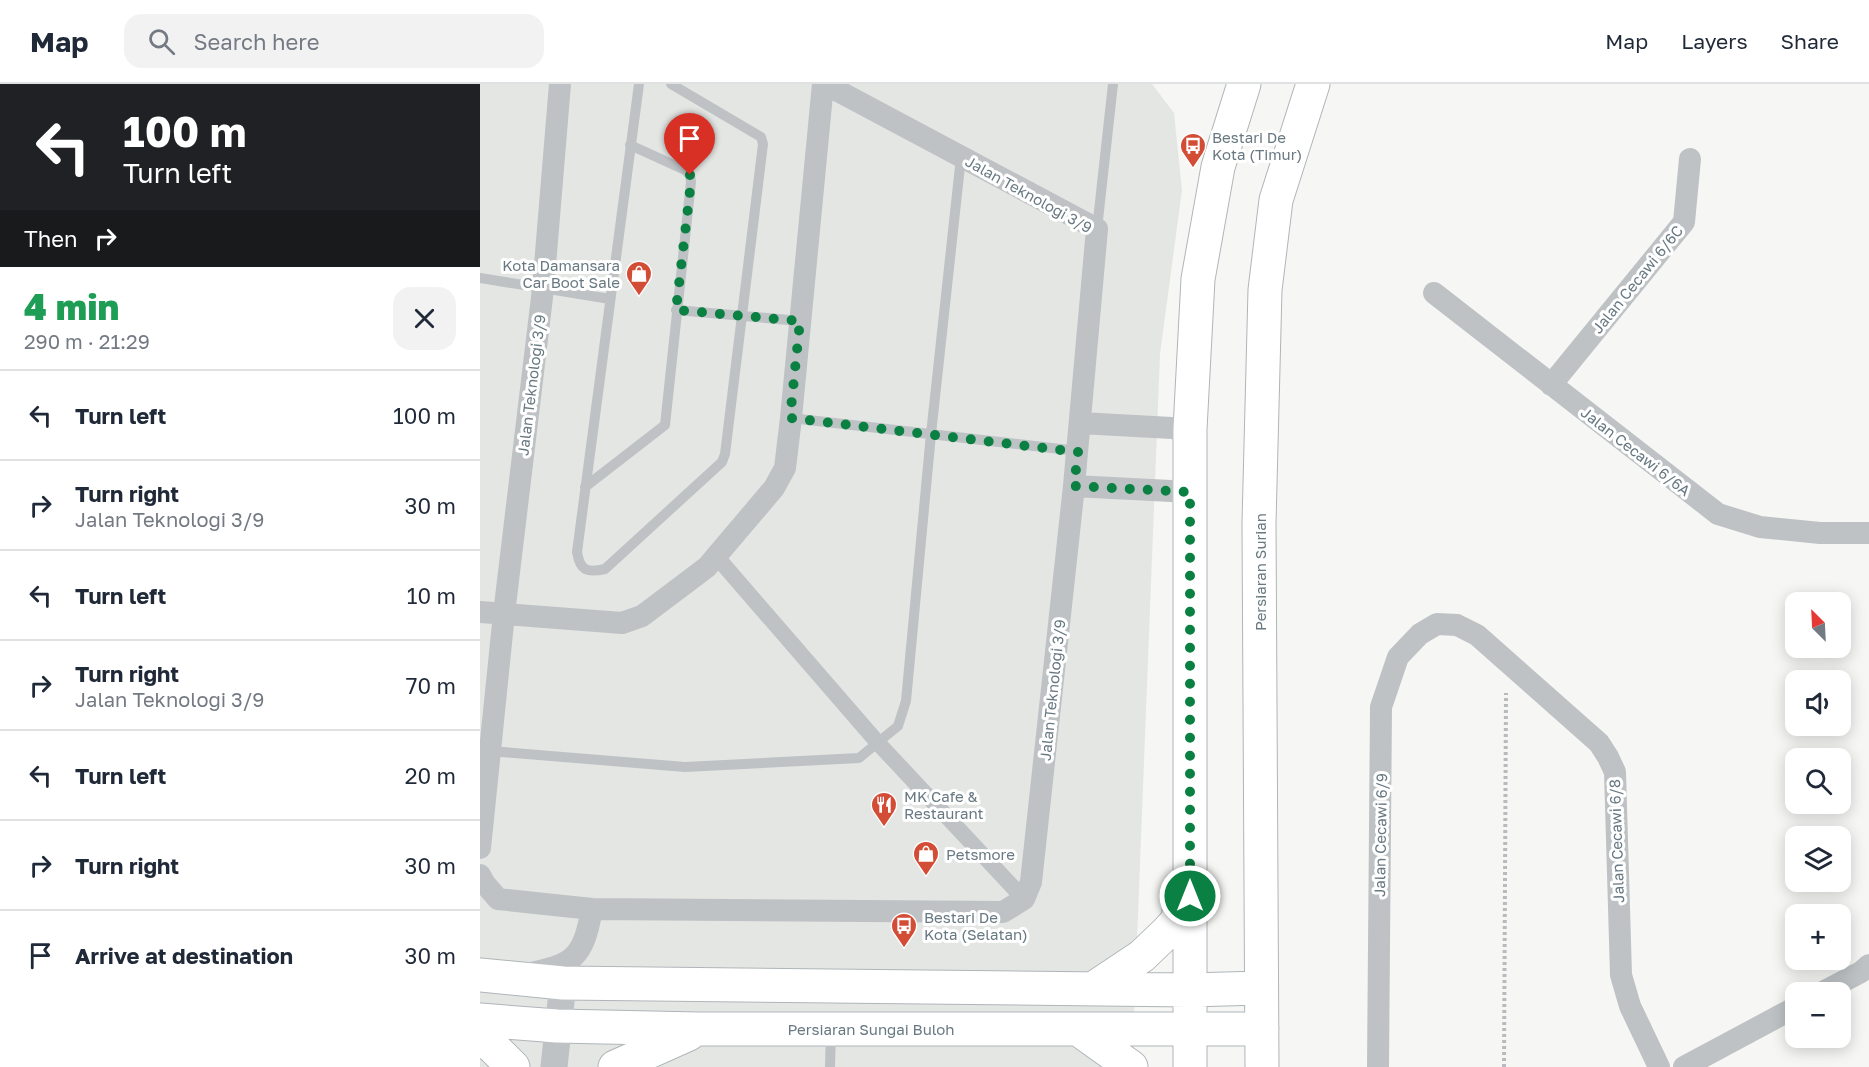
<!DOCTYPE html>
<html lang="en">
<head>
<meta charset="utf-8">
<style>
	:root { --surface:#fff; --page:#f2f2f3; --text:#1f2937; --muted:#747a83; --line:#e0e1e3 }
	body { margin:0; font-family:"Golos Text",sans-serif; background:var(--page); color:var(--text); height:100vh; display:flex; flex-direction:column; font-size:22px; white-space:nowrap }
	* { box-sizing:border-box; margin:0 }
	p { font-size:20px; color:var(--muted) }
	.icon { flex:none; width:33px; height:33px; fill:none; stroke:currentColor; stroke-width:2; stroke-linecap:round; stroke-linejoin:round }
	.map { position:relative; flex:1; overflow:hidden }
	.details { display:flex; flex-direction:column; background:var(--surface); width:480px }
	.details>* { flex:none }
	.guide { background:#202124; color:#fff; overflow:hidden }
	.needle { width:39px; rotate:336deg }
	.fabs { position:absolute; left:1305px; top:508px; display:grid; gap:12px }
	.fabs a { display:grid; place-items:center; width:66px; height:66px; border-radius:12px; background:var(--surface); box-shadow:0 3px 15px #0003; font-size:30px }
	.pin { position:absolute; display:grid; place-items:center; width:51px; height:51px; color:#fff; margin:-62px -26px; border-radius:50% 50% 50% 0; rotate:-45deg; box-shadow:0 0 6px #0007 }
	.pin .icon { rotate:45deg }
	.me { position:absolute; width:66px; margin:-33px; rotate:0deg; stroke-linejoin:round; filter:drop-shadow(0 0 4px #0008) }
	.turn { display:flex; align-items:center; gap:21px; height:126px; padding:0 24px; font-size:27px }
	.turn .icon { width:78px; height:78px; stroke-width:2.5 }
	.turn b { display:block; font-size:42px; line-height:51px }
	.then { display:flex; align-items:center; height:57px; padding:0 24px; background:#0003; gap:12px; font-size:22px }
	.round { display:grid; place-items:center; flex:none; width:63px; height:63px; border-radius:18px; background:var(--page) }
	.summary { display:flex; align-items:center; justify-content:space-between; height:102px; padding:0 24px }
	h1 { font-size:36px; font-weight:800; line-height:45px; color:#1e9e55 }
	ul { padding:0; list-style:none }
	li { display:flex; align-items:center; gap:18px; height:90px; padding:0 24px; border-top:2px solid var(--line) }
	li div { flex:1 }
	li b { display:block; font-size:22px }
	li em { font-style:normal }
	header { display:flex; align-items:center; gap:36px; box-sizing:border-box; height:84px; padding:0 30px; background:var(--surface); border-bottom:2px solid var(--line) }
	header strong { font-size:28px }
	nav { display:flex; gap:33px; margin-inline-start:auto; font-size:21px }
	.search { width:420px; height:54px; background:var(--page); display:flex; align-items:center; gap:15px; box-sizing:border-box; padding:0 21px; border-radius:18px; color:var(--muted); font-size:22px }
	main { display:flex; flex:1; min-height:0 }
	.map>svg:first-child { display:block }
</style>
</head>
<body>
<header>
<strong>Map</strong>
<div class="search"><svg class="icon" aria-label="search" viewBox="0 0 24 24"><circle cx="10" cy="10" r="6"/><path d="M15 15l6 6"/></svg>Search here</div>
<nav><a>Map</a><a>Layers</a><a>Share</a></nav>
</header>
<main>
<section class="details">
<div class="guide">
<div class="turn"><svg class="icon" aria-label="left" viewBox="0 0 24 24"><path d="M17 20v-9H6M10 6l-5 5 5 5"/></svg><div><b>100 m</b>Turn left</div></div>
<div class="then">Then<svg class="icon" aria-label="right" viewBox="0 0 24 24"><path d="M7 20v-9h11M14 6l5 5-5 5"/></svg></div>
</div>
<div class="summary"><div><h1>4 min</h1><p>290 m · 21:29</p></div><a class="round"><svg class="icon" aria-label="close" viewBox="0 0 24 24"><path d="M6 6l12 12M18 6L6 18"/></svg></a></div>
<ul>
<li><svg class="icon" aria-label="left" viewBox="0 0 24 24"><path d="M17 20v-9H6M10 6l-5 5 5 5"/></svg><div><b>Turn left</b></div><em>100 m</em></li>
<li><svg class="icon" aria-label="right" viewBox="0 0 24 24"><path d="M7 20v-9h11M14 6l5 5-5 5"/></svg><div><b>Turn right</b><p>Jalan Teknologi 3/9</p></div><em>30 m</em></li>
<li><svg class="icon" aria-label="left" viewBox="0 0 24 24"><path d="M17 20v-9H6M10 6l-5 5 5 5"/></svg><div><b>Turn left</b></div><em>10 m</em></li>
<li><svg class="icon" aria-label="right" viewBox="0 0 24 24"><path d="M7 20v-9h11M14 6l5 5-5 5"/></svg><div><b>Turn right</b><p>Jalan Teknologi 3/9</p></div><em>70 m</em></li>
<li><svg class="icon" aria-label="left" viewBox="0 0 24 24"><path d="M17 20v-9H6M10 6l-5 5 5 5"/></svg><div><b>Turn left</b></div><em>20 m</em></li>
<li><svg class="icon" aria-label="right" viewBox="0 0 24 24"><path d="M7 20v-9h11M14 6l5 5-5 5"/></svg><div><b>Turn right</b></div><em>30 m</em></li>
<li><svg class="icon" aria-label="arrive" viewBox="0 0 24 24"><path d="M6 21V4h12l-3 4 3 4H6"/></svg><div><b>Arrive at destination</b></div><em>30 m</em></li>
</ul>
</section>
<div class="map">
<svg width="1389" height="983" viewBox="0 0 1389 983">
	<rect width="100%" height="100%" fill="#f6f6f4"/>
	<!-- built -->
	<path fill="#e4e6e4" d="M 0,0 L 672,0 L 694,29 L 702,106 L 680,270 L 652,983 L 0,983 Z"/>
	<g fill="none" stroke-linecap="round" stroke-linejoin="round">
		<defs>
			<path id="primary" d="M 0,891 L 83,899 L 709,906 L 781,904
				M 614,904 L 662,872 L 687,848 L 698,836 L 701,809
				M 0,936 L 77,942 L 219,945 L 782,945
				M 598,945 L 651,983
				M 0,954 L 13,963 L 33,983
				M 135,983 L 209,950
				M 710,983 L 710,345 L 718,195 L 738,83 L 764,0
				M 782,983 L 779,439 L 785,206 L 796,116 L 833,0"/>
		</defs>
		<!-- primary casing -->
		<use href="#primary" stroke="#afb5b8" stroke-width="35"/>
		<!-- path -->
		<path stroke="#b8bbbd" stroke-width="4" stroke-dasharray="3 3" stroke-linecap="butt" d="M 1024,983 L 1026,609"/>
		<!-- service -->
		<path stroke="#bec2c5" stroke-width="10" d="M 159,0 L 97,468 C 100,487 107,489 125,485 L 242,378 L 245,370 L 283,60 L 281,53 L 191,0
			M 617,145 L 633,0
			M 0,194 L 130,215
			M 196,226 L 320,237
			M 311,334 L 598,367
			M 105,403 L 185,341 L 211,98 L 210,91 L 205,86 L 150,61
			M 10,667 L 205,683 L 379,674 L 418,642 L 426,617 L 451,350 L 481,73
			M 350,983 L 351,948"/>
		<!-- pedestrian -->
		<path stroke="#bec2c5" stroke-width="16" d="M 236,472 L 398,659 L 544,815"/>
		<!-- minor -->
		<path stroke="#bec2c5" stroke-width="22" d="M 954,209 L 1238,430 L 1280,443 L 1340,449 L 1389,449
			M 1071,301 L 1204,138 L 1210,75
			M 600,339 L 710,345
			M 594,402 L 710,408
			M 0,528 L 142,539 L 162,532 L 227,483 L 294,404 L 305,384 L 311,334 L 343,0
			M 0,764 L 24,530 L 63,205 L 80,0
			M 0,791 L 5,800 L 18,815 L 112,825 L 523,828 L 544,815 L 551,798 L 594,402 L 617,145 L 345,0
			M 45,890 C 94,881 103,874 112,825
			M 1341,909 L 1381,888 L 1389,881
			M 898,983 L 901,623 L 918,573 L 940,550 L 957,540 L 977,541 L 997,551 L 1119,659 L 1128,673 L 1135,688 L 1141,891 L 1150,922 L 1179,983
			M 1204,983 L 1316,923"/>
		<!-- tertiary -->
		<path stroke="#bec2c5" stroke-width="27" d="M 74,983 L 83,899"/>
		<!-- primary -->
		<use href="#primary" stroke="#fff" stroke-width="33"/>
	</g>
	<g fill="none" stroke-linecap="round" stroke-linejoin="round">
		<!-- route -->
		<path stroke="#0b8043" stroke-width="10" stroke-dasharray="0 18" d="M 210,91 L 211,98 L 196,226 L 320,237 L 310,334 L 598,368 L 594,402 L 710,408 L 710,812"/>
	</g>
	<!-- icons -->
	<defs>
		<symbol id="bus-pin" viewBox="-11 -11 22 30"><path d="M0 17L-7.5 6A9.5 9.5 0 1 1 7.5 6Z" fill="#d34c36" stroke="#fff"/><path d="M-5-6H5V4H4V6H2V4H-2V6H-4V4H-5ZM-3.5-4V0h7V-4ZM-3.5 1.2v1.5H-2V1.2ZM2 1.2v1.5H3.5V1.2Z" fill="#fff"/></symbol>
		<symbol id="shop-pin" viewBox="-11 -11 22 30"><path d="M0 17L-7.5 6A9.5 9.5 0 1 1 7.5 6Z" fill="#d34c36" stroke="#fff"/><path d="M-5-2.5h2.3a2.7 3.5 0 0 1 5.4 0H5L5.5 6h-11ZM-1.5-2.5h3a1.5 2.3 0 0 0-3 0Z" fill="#fff"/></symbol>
		<symbol id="restaurant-pin" viewBox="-11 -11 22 30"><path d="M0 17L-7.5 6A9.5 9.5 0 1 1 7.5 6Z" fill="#d34c36" stroke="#fff"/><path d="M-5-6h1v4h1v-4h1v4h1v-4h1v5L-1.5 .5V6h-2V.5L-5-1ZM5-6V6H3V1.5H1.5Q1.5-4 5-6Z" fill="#fff"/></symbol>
	</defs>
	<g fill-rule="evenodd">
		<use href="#bus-pin" x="698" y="47" width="30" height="40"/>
		<use href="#shop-pin" x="144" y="175" width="30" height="40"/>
		<use href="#restaurant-pin" x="389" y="706" width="30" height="40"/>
		<use href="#shop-pin" x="431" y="755" width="30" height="40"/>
		<use href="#bus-pin" x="409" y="827" width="30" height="40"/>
	</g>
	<g text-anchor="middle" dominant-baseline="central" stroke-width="6" stroke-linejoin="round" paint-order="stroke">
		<!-- poi labels -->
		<g font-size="15" fill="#687982" stroke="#fff" text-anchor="start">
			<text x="732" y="53">Bestari De<tspan x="732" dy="17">Kota (Timur)</tspan></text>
			<text x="140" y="181" text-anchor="end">Kota Damansara<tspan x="140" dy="17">Car Boot Sale</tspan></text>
			<text x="424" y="712">MK Cafe &amp;<tspan x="424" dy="17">Restaurant</tspan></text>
			<text x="466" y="770">Petsmore</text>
			<text x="444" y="833">Bestari De<tspan x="444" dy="17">Kota (Selatan)</tspan></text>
		</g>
		<!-- street labels -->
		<g font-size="15" fill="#687982" stroke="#fff">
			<text transform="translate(549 110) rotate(29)">Jalan Teknologi 3/9</text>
			<text transform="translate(1157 195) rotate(-51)">Jalan Cecawi 6/6C</text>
			<text transform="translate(51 301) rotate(-83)">Jalan Teknologi 3/9</text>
			<text transform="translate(1156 367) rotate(38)">Jalan Cecawi 6/6A</text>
			<text transform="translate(780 488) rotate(-90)">Persiaran Surian</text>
			<text transform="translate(572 606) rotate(-84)">Jalan Teknologi 3/9</text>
			<text transform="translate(900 751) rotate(-89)">Jalan Cecawi 6/9</text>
			<text transform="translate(1136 757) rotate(-92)">Jalan Cecawi 6/8</text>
			<text x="391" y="945">Persiaran Sungai Buloh</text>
		</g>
	</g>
</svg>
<div class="fabs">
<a><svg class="needle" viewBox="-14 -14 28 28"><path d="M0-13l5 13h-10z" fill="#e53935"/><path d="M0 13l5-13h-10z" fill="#747a83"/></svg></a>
<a><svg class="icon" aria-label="sound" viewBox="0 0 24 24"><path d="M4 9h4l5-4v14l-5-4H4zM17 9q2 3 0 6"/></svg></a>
<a><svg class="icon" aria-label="search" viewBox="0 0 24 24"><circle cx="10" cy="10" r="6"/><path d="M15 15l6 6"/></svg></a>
<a><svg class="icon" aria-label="layers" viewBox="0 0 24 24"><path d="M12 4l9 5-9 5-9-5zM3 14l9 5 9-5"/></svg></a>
<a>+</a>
<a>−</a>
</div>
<div class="pin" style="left:210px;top:91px;background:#d93025"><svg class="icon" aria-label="arrive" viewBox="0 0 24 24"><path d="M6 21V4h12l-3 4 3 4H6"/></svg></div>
<svg class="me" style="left:710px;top:812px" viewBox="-20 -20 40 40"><circle r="17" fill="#0b8043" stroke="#fff" stroke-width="3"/><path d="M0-11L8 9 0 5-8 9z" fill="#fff"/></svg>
</div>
</main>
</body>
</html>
